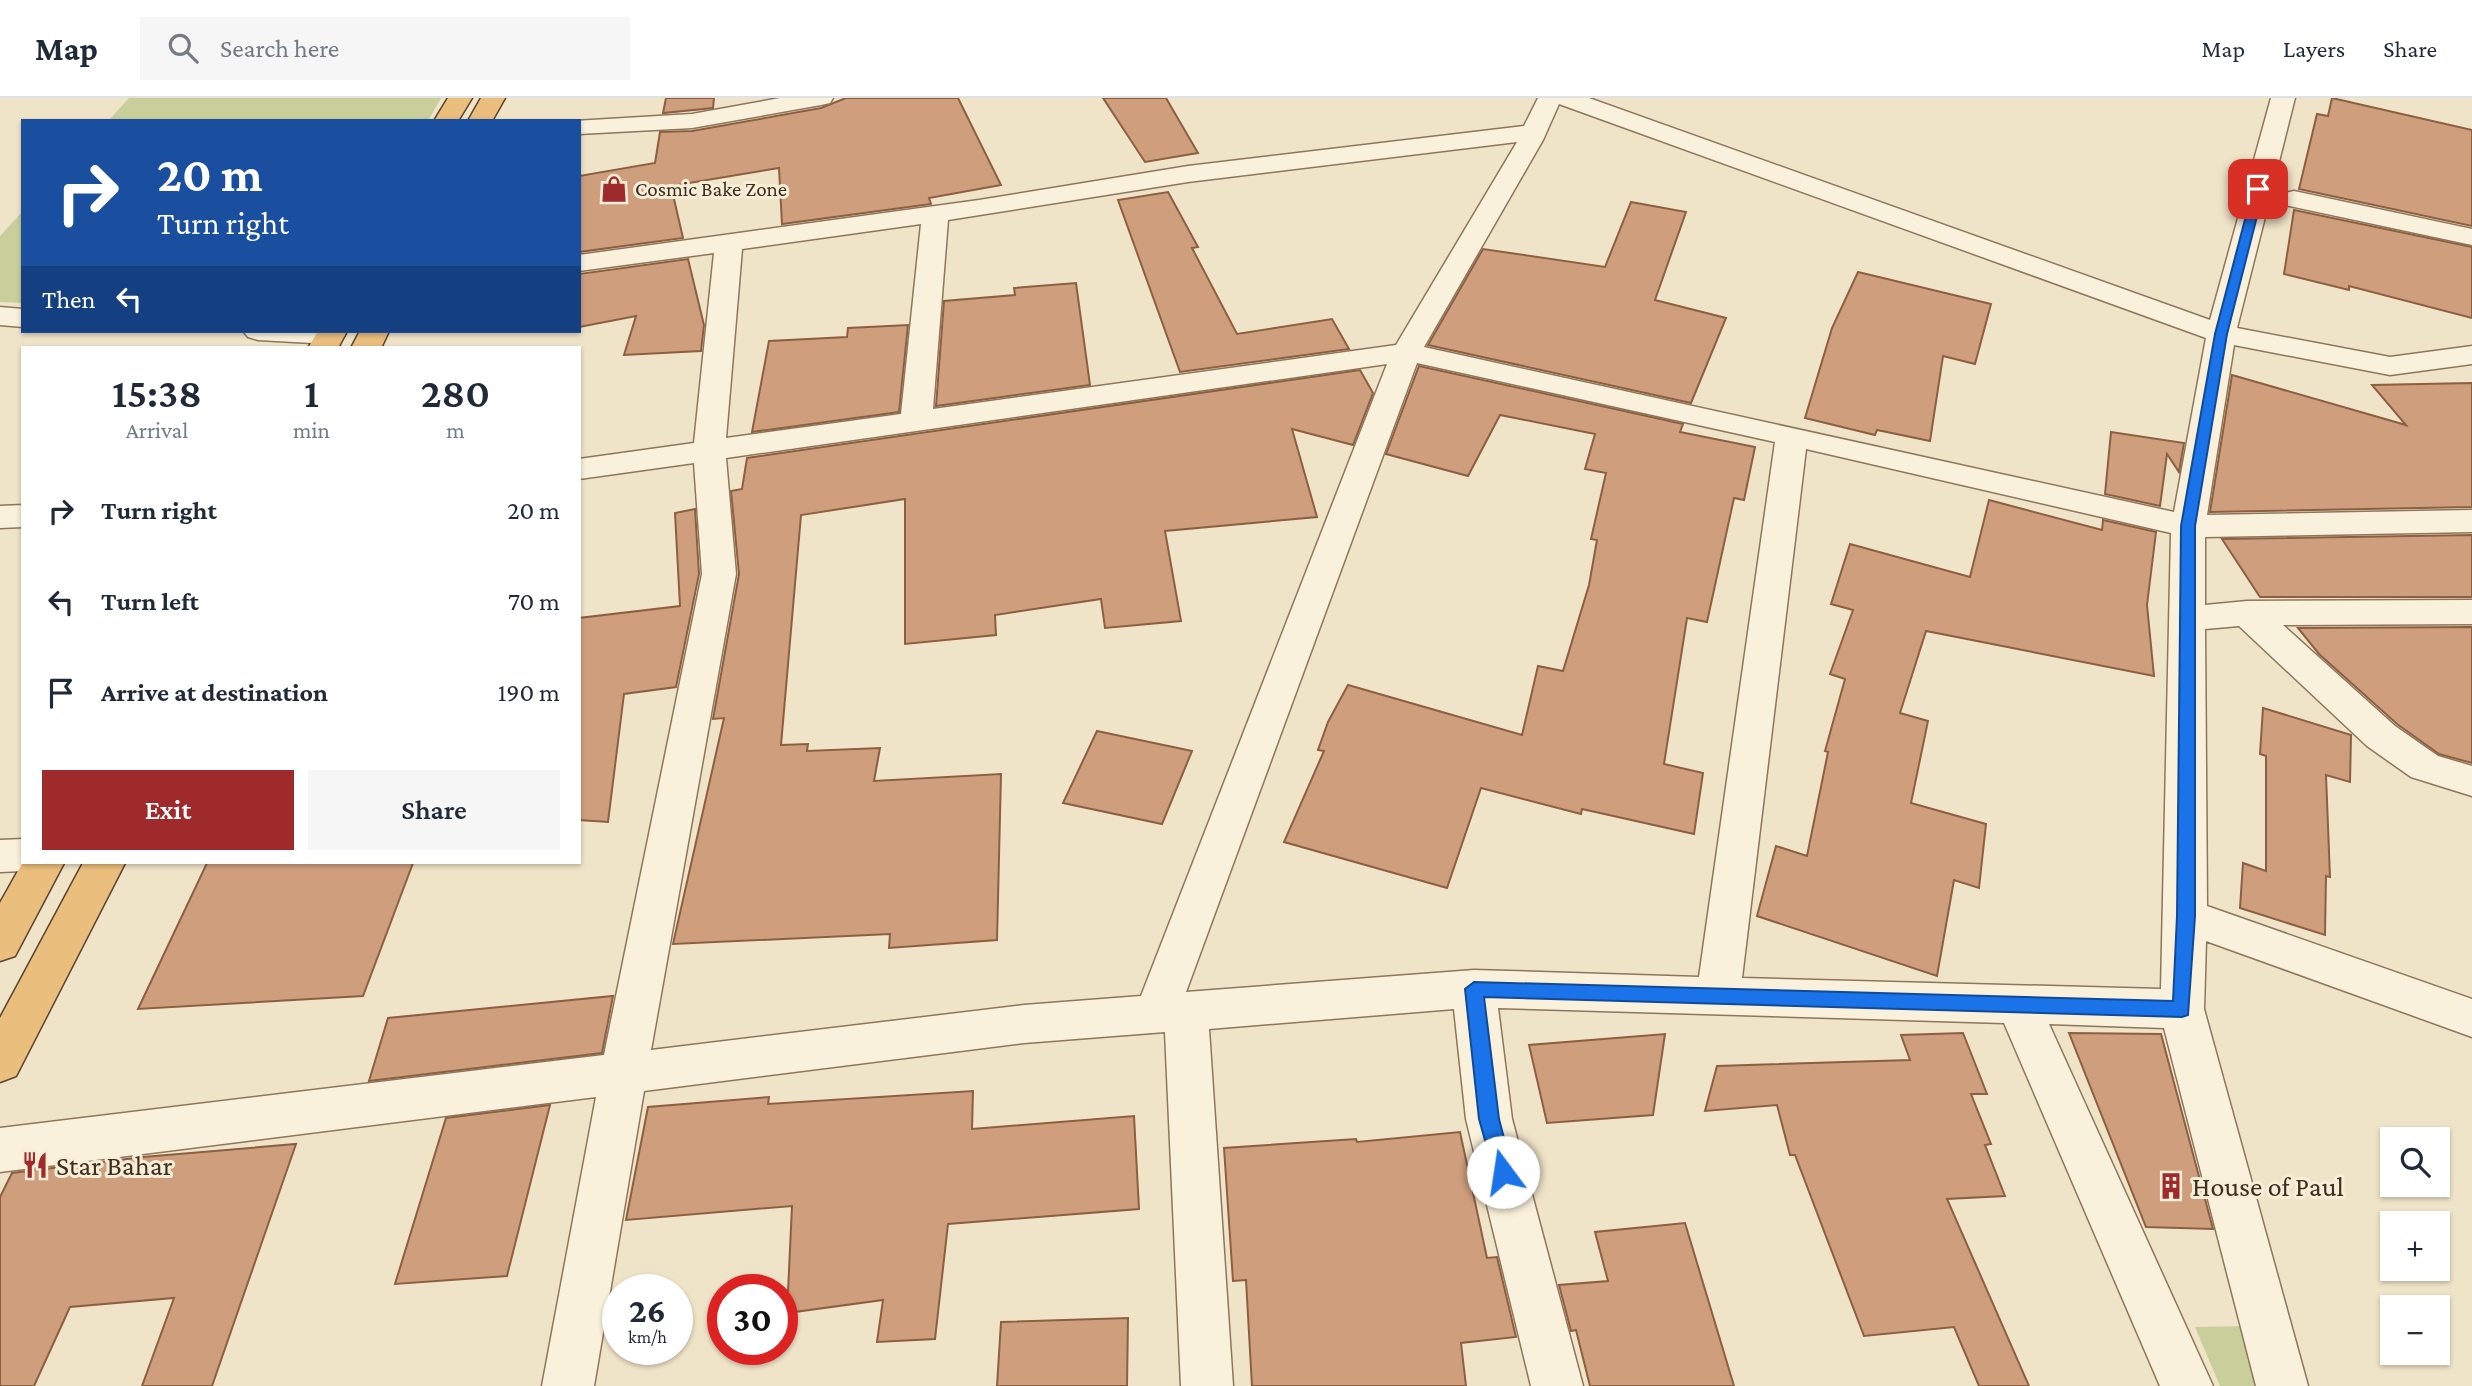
<!DOCTYPE html>
<html lang="en">
<head>
<meta charset="utf-8">
<style>
	:root { --surface:#fff; --page:#f6f6f7; --text:#1f2937; --muted:#747a83; --line:#e0e1e3; --accent:#9e2a2b }
	body { margin:0; font-family:"Crimson Pro",serif; background:var(--page); color:var(--text); height:100vh; display:flex; flex-direction:column; font-size:26px; white-space:nowrap }
	* { box-sizing:border-box; margin:0 }
	p { font-size:23px; color:var(--muted) }
	.icon { flex:none; width:38px; height:38px; fill:none; stroke:currentColor; stroke-width:2; stroke-linecap:round; stroke-linejoin:round }
	.map { position:relative; flex:1; overflow:hidden }
	.details { position:absolute; left:21px; top:248px; width:560px; height:518px; display:flex; flex-direction:column; background:var(--surface); border-radius:0px; box-shadow:0 2px 5px #0004 }
	.details>* { flex:none }
	.top-card { position:absolute; left:21px; top:21px; width:560px; height:214px; border-radius:0px; box-shadow:0 2px 5px #0004; background:#1a4fa0; color:#fff; overflow:hidden }
	.fabs { position:absolute; left:2380px; top:1029px; display:grid; gap:14px }
	.fabs a { display:grid; place-items:center; width:70px; height:70px; border-radius:0px; background:var(--surface); box-shadow:0 2px 5px #0004; font-size:35px }
	.speed { position:absolute; left:602px; top:1176px; display:flex; gap:14px; font-size:35px; font-weight:700; text-align:center }
	.speed>* { display:grid; place-content:center; width:91px; height:91px; border-radius:50%; background:var(--surface); box-shadow:0 2px 5px #0004; line-height:1 }
	.speed small { font-size:18px; font-weight:400 }
	.speed .limit { border:10px solid #d22; background:#fff; color:#111 }
	.pin { position:absolute; display:grid; place-items:center; width:60px; height:60px; color:#fff; margin:-30px; border-radius:14px; box-shadow:0 4px 10px #0006 }
	.me { position:absolute; width:77px; margin:-38px; rotate:346deg; stroke-linejoin:round; filter:drop-shadow(0 0 5px #0008) }
	.turn { display:flex; align-items:center; gap:24px; height:147px; padding:0 21px; font-size:32px }
	.turn .icon { width:91px; height:91px; stroke-width:2.5 }
	.turn b { display:block; font-size:49px; line-height:60px }
	.then { display:flex; align-items:center; height:66px; padding:0 21px; background:#0003; gap:14px; font-size:26px }
	.eta { display:flex; justify-content:space-evenly; align-items:center; height:119px; text-align:center }
	.eta b { font-size:42px; font-weight:600; line-height:49px }
	.button { display:flex; gap:14px; margin-top:auto; padding:14px 21px }
	.button a { flex:1; height:80px; border-radius:0px; background:var(--accent); color:#fff; font-size:28px; font-weight:600; line-height:80px; text-align:center }
	.button a+a { background:var(--page); color:var(--text) }
	ul { padding:0; list-style:none }
	li { display:flex; align-items:center; gap:21px; height:91px; padding:0 21px }
	li div { flex:1 }
	li b { display:block; font-size:26px }
	li em { font-style:normal }
	header { display:flex; align-items:center; gap:42px; box-sizing:border-box; height:98px; padding:0 35px; background:var(--surface); border-bottom:2px solid var(--line) }
	header strong { font-size:33px }
	nav { display:flex; gap:38px; margin-inline-start:auto; font-size:24px }
	.search { width:490px; height:63px; background:var(--page); display:flex; align-items:center; gap:18px; box-sizing:border-box; padding:0 24px; border-radius:0px; color:var(--muted); font-size:26px }
	.map>svg:first-child { display:block }
</style>
</head>
<body>
<header>
<strong>Map</strong>
<div class="search"><svg class="icon" aria-label="search" viewBox="0 0 24 24"><circle cx="10" cy="10" r="6"/><path d="M15 15l6 6"/></svg>Search here</div>
<nav><a>Map</a><a>Layers</a><a>Share</a></nav>
</header>
<div class="map">
<svg width="2472" height="1288" viewBox="0 0 2472 1288">
	<rect width="100%" height="100%" fill="#f0e4c8"/>
	<!-- green -->
	<path fill="#c9cf9b" d="M 129,0 L 441,0 L 428,23 L 108,23 Z
		M 23,113 L 23,205 L 0,204 L 0,138 Z
		M 2250,1228 L 2267,1288 L 2220,1288 L 2195,1229 Z"/>
	<!-- building -->
	<path fill="#cf9f7d" stroke="#8d5f41" stroke-width="2" d="M 666,0 L 714,0 L 713,10 L 663,15 Z
		M 846,0 L 958,0 L 1001,87 L 929,100 L 931,106 L 782,126 L 779,70 L 671,88 L 683,140 L 579,154 L 579,78 L 655,65 L 660,34 L 692,33 L 821,10 Z
		M 1103,0 L 1166,0 L 1198,55 L 1145,64 Z
		M 2332,0 L 2472,32 L 2472,128 L 2299,91 L 2317,16 L 2328,18 Z
		M 1168,94 L 1198,149 L 1192,150 L 1237,236 L 1332,221 L 1349,251 L 1180,274 L 1118,102 Z
		M 1631,104 L 1686,114 L 1655,202 L 1726,220 L 1691,305 L 1428,247 L 1483,151 L 1605,169 Z
		M 2294,112 L 2472,149 L 2472,220 L 2349,188 L 2349,192 L 2284,176 Z
		M 688,161 L 704,227 L 701,253 L 624,257 L 636,218 L 579,229 L 579,176 Z
		M 1858,174 L 1991,206 L 1975,266 L 1943,258 L 1930,343 L 1877,332 L 1875,337 L 1805,320 L 1832,230 Z
		M 1076,185 L 1090,287 L 936,308 L 944,203 L 1015,197 L 1014,190 Z
		M 908,227 L 899,314 L 752,334 L 769,243 L 847,239 L 848,230 Z
		M 1419,268 L 1683,326 L 1680,334 L 1755,349 L 1744,402 L 1734,400 L 1707,524 L 1687,520 L 1664,666 L 1703,675 L 1694,736 L 1582,711 L 1581,716 L 1481,690 L 1447,790 L 1284,744 L 1324,653 L 1318,652 L 1328,624 L 1348,587 L 1522,637 L 1538,568 L 1563,573 L 1589,487 L 1597,442 L 1591,441 L 1606,375 L 1585,371 L 1595,336 L 1500,317 L 1468,378 L 1386,356 Z
		M 1360,272 L 1373,295 L 1353,347 L 1292,331 L 1317,419 L 1165,433 L 1181,523 L 1105,530 L 1101,501 L 995,517 L 996,537 L 905,546 L 905,401 L 801,417 L 781,647 L 808,646 L 807,653 L 880,650 L 874,683 L 1001,676 L 997,842 L 889,850 L 890,836 L 673,846 L 724,620 L 713,621 L 739,476 L 731,393 L 742,391 L 747,360 Z
		M 2232,277 L 2406,327 L 2372,287 L 2472,285 L 2472,409 L 2210,414 Z
		M 2111,334 L 2184,345 L 2179,374 L 2167,356 L 2160,408 L 2105,396 Z
		M 1989,402 L 2102,432 L 2103,422 L 2156,434 L 2147,507 L 2154,578 L 1926,533 L 1900,615 L 1928,623 L 1911,705 L 1986,726 L 1979,790 L 1954,782 L 1937,878 L 1757,818 L 1776,748 L 1807,758 L 1828,654 L 1825,653 L 1845,581 L 1830,576 L 1853,512 L 1831,506 L 1850,446 L 1970,479 Z
		M 695,411 L 699,476 L 676,589 L 624,596 L 608,724 L 579,722 L 579,520 L 680,508 L 675,415 Z
		M 2472,437 L 2472,499 L 2260,499 L 2222,441 Z
		M 2472,529 L 2472,665 L 2439,656 L 2397,626 L 2319,556 L 2298,530 Z
		M 2263,610 L 2351,637 L 2350,684 L 2326,677 L 2330,779 L 2326,778 L 2325,837 L 2240,810 L 2243,765 L 2266,773 L 2266,658 L 2260,656 Z
		M 1097,633 L 1192,653 L 1162,726 L 1063,705 Z
		M 207,765 L 413,765 L 363,898 L 138,911 Z
		M 613,898 L 602,955 L 369,983 L 388,920 Z
		M 1963,935 L 1987,996 L 1971,996 L 1991,1046 L 1985,1047 L 2005,1098 L 1947,1101 L 2029,1288 L 1979,1288 L 1954,1229 L 1864,1238 L 1795,1057 L 1790,1057 L 1777,1007 L 1705,1013 L 1717,968 L 1910,962 L 1901,937 Z
		M 2069,935 L 2161,936 L 2213,1131 L 2146,1129 Z
		M 1665,936 L 1653,1017 L 1547,1025 L 1529,947 Z
		M 973,993 L 972,1031 L 1134,1018 L 1139,1111 L 948,1126 L 935,1241 L 877,1244 L 883,1202 L 787,1215 L 792,1108 L 626,1122 L 648,1009 L 769,999 L 768,1006 Z
		M 550,1007 L 507,1178 L 395,1186 L 446,1020 Z
		M 1460,1034 L 1487,1160 L 1497,1159 L 1516,1239 L 1461,1245 L 1466,1288 L 1252,1288 L 1246,1182 L 1233,1183 L 1224,1050 L 1356,1041 L 1357,1044 Z
		M 296,1046 L 212,1288 L 142,1288 L 174,1200 L 70,1209 L 34,1288 L 0,1288 L 0,1099 L 12,1075 L 143,1059 Z
		M 1685,1125 L 1734,1288 L 1590,1288 L 1576,1232 L 1571,1233 L 1559,1187 L 1608,1183 L 1595,1134 Z
		M 1128,1220 L 1127,1288 L 997,1288 L 1001,1224 Z"/>
	<g fill="none" stroke-linecap="round" stroke-linejoin="round">
		<defs>
			<path id="minor" d="M 780,0 L 833,0 L 830,5 L 821,7 L 692,30 L 579,36 L 579,23 L 574,23 L 692,16 Z
				M 1538,0 L 1589,0 L 2210,222 L 2271,0 L 2295,0 L 2237,230 L 2390,259 L 2472,248 L 2472,266 L 2390,277 L 2234,247 L 2207,417 L 2472,412 L 2472,434 L 2205,439 L 2205,507 L 2247,503 L 2472,502 L 2472,526 L 2283,527 L 2395,628 L 2438,658 L 2472,668 L 2472,698 L 2411,679 L 2367,648 L 2239,528 L 2205,531 L 2207,808 L 2472,901 L 2472,939 L 2206,843 L 2204,911 L 2308,1288 L 2256,1288 L 2164,930 L 2049,926 L 2213,1288 L 2160,1288 L 2004,925 L 1498,910 L 1512,1021 L 1583,1288 L 1531,1288 L 1466,1021 L 1454,911 L 1209,931 L 1233,1288 L 1181,1288 L 1165,934 L 1024,945 L 644,993 L 594,1288 L 542,1288 L 596,999 L 0,1074 L 0,1030 L 604,957 L 702,476 L 694,365 L 579,381 L 579,361 L 694,345 L 714,155 L 579,173 L 579,157 L 979,102 L 1188,68 L 1524,28 ZM 1559,6 L 2206,240 L 2174,414 L 1424,249 L 1543,42 ZM 1517,44 L 1396,247 L 933,311 L 948,122 L 1188,84 ZM 921,126 L 901,316 L 726,340 L 742,151 ZM 1417,265 L 1775,344 L 1699,879 L 1474,872 L 1186,894 ZM 1387,266 L 1141,898 L 1024,907 L 651,952 L 736,476 L 726,360 ZM 1806,351 L 2171,435 L 2161,891 L 1742,880 Z
				M 2294,93 L 2472,131 L 2472,147 L 2285,107 L 2281,101 L 2285,95 Z
				M 0,209 L 23,211 L 23,229 L 0,227 Z
				M 243,233 L 342,233 L 345,237 L 340,243 L 330,246 L 258,242 L 248,239 Z
				M 23,407 L 23,429 L 0,430 L 0,408 Z
				M 23,741 L 23,765 L 39,765 L 38,768 L 23,773 L 0,774 L 0,742 Z"/>
			<path id="trunk" d="M 448,0 L 472,0 L 458,23 L 434,23 Z
				M 481,0 L 505,0 L 492,23 L 468,23 Z
				M 318,233 L 347,233 L 338,250 L 308,250 Z
				M 360,233 L 389,233 L 381,250 L 351,250 Z
				M 23,764 L 64,765 L 15,858 L 0,863 L 0,805 Z
				M 83,765 L 125,765 L 16,978 L 0,984 L 0,920 Z"/>
		</defs>
		<!-- minor casing -->
		<use href="#minor" stroke="#8d765c" stroke-width="3"/>
		<!-- trunk casing -->
		<use href="#trunk" stroke="#5b4430" stroke-width="3"/>
		<!-- minor -->
		<use href="#minor" fill="#faf1dc" fill-rule="evenodd"/>
		<!-- trunk -->
		<use href="#trunk" fill="#eabe7c" fill-rule="evenodd"/>
	</g>
	<!-- route -->
	<path fill="#1a73e8" stroke="#114b97" stroke-width="2" d="M 2258,88 L 2264,91 L 2227,236 L 2195,428 L 2195,818 L 2188,917 L 2182,919 L 1484,899 L 1499,1021 L 1513,1074 L 1510,1081 L 1503,1084 L 1496,1081 L 1479,1021 L 1465,891 L 1474,884 L 2173,903 L 2177,818 L 2181,428 L 2215,236 L 2253,91 Z"/>
	<!-- icons -->
	<defs>
		<symbol id="shop-bare" viewBox="-9 -9 18 18"><path d="M-5-2.5h2.3a2.7 3.5 0 0 1 5.4 0H5L5.5 6h-11ZM-1.5-2.5h3a1.5 2.3 0 0 0-3 0Z" fill="#9e2a2b" stroke="#f7eed8" stroke-width="2.5" paint-order="stroke"/></symbol>
		<symbol id="restaurant-bare" viewBox="-9 -9 18 18"><path d="M-5-6h1v4h1v-4h1v4h1v-4h1v5L-1.5 .5V6h-2V.5L-5-1ZM5-6V6H3V1.5H1.5Q1.5-4 5-6Z" fill="#9e2a2b" stroke="#f7eed8" stroke-width="2.5" paint-order="stroke"/></symbol>
		<symbol id="building-bare" viewBox="-9 -9 18 18"><path d="M-4-6H4V6H1V3H-1V6H-4ZM-2.5-4.3h1.7v1.8h-1.7ZM.8-4.3h1.7v1.8H.8ZM-2.5-1h1.7V.8h-1.7ZM.8-1h1.7V.8H.8Z" fill="#9e2a2b" stroke="#f7eed8" stroke-width="2.5" paint-order="stroke"/></symbol>
	</defs>
	<g fill-rule="evenodd">
		<use href="#shop-bare" x="595" y="72" width="38" height="38"/>
		<use href="#restaurant-bare" x="16" y="1048" width="38" height="38"/>
		<use href="#building-bare" x="2152" y="1069" width="38" height="38"/>
	</g>
	<g text-anchor="middle" dominant-baseline="central" stroke-width="6" stroke-linejoin="round" paint-order="stroke">
		<!-- far-poi labels -->
		<g font-size="21" fill="#3d2e20" stroke="#f7eed8" text-anchor="start">
			<text x="635" y="91">Cosmic Bake Zone</text>
		</g>
		<!-- near-poi labels -->
		<g font-size="28" fill="#3d2e20" stroke="#f7eed8" text-anchor="start">
			<text x="56" y="1067">Star Bahar</text>
			<text x="2192" y="1088">House of Paul</text>
		</g>
	</g>
</svg>
<div class="fabs">
<a><svg class="icon" aria-label="search" viewBox="0 0 24 24"><circle cx="10" cy="10" r="6"/><path d="M15 15l6 6"/></svg></a>
<a>+</a>
<a>−</a>
</div>
<div class="speed"><div>26<small>km/h</small></div><div class="limit">30</div></div>
<div class="pin" style="left:2258px;top:91px;background:#d93025"><svg class="icon" aria-label="arrive" viewBox="0 0 24 24"><path d="M6 21V4h12l-3 4 3 4H6"/></svg></div>
<svg class="me" style="left:1503px;top:1074px" viewBox="-20 -20 40 40"><circle r="19" fill="#fff"/><path d="M0-13L10 11 0 6-10 11z" fill="#1a73e8"/></svg>
<div class="top-card">
<div class="turn"><svg class="icon" aria-label="right" viewBox="0 0 24 24"><path d="M7 20v-9h11M14 6l5 5-5 5"/></svg><div><b>20 m</b>Turn right</div></div>
<div class="then">Then<svg class="icon" aria-label="left" viewBox="0 0 24 24"><path d="M17 20v-9H6M10 6l-5 5 5 5"/></svg></div>
</div>
<section class="details">
<div class="eta">
<div><b>15:38</b><p>Arrival</p></div>
<div><b>1</b><p>min</p></div>
<div><b>280</b><p>m</p></div>
</div>
<ul>
<li><svg class="icon" aria-label="right" viewBox="0 0 24 24"><path d="M7 20v-9h11M14 6l5 5-5 5"/></svg><div><b>Turn right</b></div><em>20 m</em></li>
<li><svg class="icon" aria-label="left" viewBox="0 0 24 24"><path d="M17 20v-9H6M10 6l-5 5 5 5"/></svg><div><b>Turn left</b></div><em>70 m</em></li>
<li><svg class="icon" aria-label="arrive" viewBox="0 0 24 24"><path d="M6 21V4h12l-3 4 3 4H6"/></svg><div><b>Arrive at destination</b></div><em>190 m</em></li>
</ul>
<div class="button"><a>Exit</a><a>Share</a></div>
</section>
</div>
</body>
</html>
